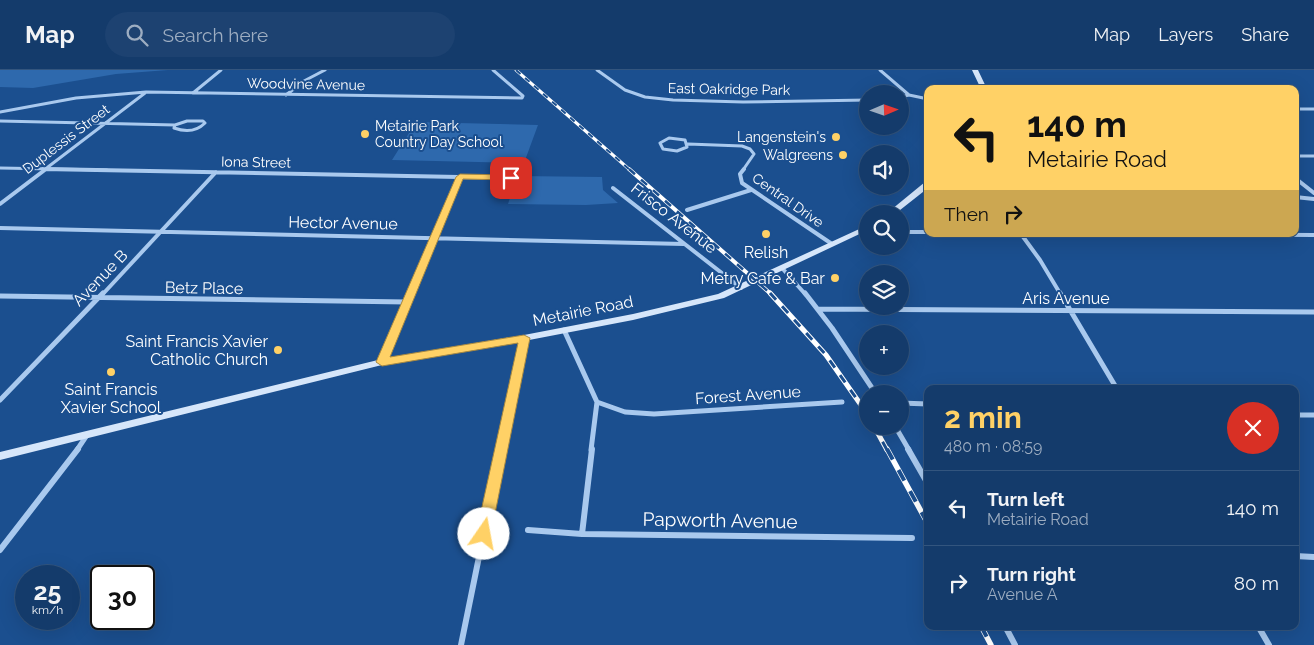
<!DOCTYPE html>
<html lang="en">
<head>
<meta charset="utf-8">
<style>
	:root { --surface:#143b6b; --page:#1d4271; --text:#f1f3f6; --muted:#9dadc1; --line:#33557e; --accent:#ffd166 }
	body { margin:0; font-family:Raleway,sans-serif; background:var(--page); color:var(--text); height:100vh; display:flex; flex-direction:column; font-size:19px; white-space:nowrap }
	* { box-sizing:border-box; margin:0 }
	p { font-size:16px; color:var(--muted) }
	.icon { flex:none; width:28px; height:28px; fill:none; stroke:currentColor; stroke-width:2; stroke-linecap:round; stroke-linejoin:round }
	.map { position:relative; flex:1; overflow:hidden }
	.sheet { position:absolute; left:924px; top:315px; width:375px; height:245px; display:flex; flex-direction:column; background:var(--surface); border-radius:10px; box-shadow:0 5px 20px #0002,0 0 0 1px var(--line) }
	.sheet>* { flex:none }
	.hud { position:absolute; left:924px; top:15px; width:375px; height:152px; border-radius:10px; box-shadow:0 5px 20px #0002,0 0 0 1px var(--line); background:#ffd166; color:#111; overflow:hidden }
	.needle { width:32px; rotate:88deg }
	.buttons { position:absolute; left:859px; top:15px; display:grid; gap:10px }
	.buttons a { display:grid; place-items:center; width:50px; height:50px; border-radius:50%; background:var(--surface); box-shadow:0 5px 20px #0002,0 0 0 1px var(--line); font-size:25px }
	.speed { position:absolute; left:15px; top:495px; display:flex; gap:10px; font-size:25px; font-weight:700; text-align:center }
	.speed>* { display:grid; place-content:center; width:65px; height:65px; border-radius:50%; background:var(--surface); box-shadow:0 5px 20px #0002,0 0 0 1px var(--line); line-height:1 }
	.speed small { font-size:12px; font-weight:400 }
	.speed .limit { border:2px solid #111; border-radius:8px; background:#fff; color:#111 }
	.pin { position:absolute; display:grid; place-items:center; width:42px; height:42px; color:#fff; margin:-21px; border-radius:10px; box-shadow:0 2px 8px #0006 }
	.me { position:absolute; width:55px; margin:-28px; rotate:12deg; stroke-linejoin:round; filter:drop-shadow(0 0 4px #0008) }
	.turn { display:flex; align-items:center; gap:18px; height:105px; padding:0 20px; font-size:22px }
	.turn .icon { width:65px; height:65px; stroke-width:2.5 }
	.turn b { display:block; font-size:35px; line-height:42px }
	.then { display:flex; align-items:center; height:48px; padding:0 20px; background:#0003; gap:10px; font-size:19px }
	.round { display:grid; place-items:center; flex:none; width:52px; height:52px; border-radius:26px; background:var(--page) }
	.head { display:flex; align-items:center; justify-content:space-between; height:85px; padding:0 20px }
	h1 { font-size:30px; font-weight:700; line-height:38px; color:var(--accent) }
	ul { padding:0; list-style:none }
	li { display:flex; align-items:center; gap:15px; height:75px; padding:0 20px; border-top:1px solid var(--line) }
	li div { flex:1 }
	li b { display:block; font-size:19px }
	li em { font-style:normal }
	header { display:flex; align-items:center; gap:30px; box-sizing:border-box; height:70px; padding:0 25px; background:var(--surface); border-bottom:1px solid var(--line) }
	header strong { font-size:24px }
	nav { display:flex; gap:28px; margin-inline-start:auto; font-size:18px }
	.search { width:350px; height:45px; background:var(--page); display:flex; align-items:center; gap:12px; box-sizing:border-box; padding:0 18px; border-radius:28px; color:var(--muted); font-size:19px }
	.map>svg:first-child { display:block }
</style>
</head>
<body>
<header>
<strong>Map</strong>
<div class="search"><svg class="icon" aria-label="search" viewBox="0 0 24 24"><circle cx="10" cy="10" r="6"/><path d="M15 15l6 6"/></svg>Search here</div>
<nav><a>Map</a><a>Layers</a><a>Share</a></nav>
</header>
<div class="map">
<svg width="1314" height="575" viewBox="0 0 1314 575">
	<rect width="100%" height="100%" fill="#1b4f8f"/>
	<!-- green -->
	<path fill="#2e69ad" d="M 0,0 L 168,0 L 116,4 L 33,18 L 0,17 Z
		M 416,52 L 538,55 L 524,93 L 392,90 Z
		M 517,106 L 602,107 L 603,120 L 618,133 L 586,135 L 508,134 Z"/>
	<g fill="none" stroke-linecap="round" stroke-linejoin="round">
		<!-- street-far3 -->
		<path stroke="#a9c9ee" stroke-width="3" d="M 597,0 L 625,20 L 645,27 L 673,30 L 743,32 L 868,30
			M 880,0 L 909,25 L 928,29
			M 193,23 L 221,0
			M 286,25 L 304,11 L 325,0
			M 900,27 L 909,25
			M 1295,39 L 1314,39
			M 0,42 L 76,28 L 146,22 L 522,28 L 523,26 L 493,0
			M 0,51 L 175,55
			M 187,51 L 203,51 L 205,53 C 196,62 185,62 174,58 L 175,55 Z
			M 669,68 L 685,70 L 687,77 L 677,81 L 663,79 L 660,73 Z
			M 688,74 L 742,76 L 750,79 L 754,84 L 743,100
			M 1295,86 L 1314,86
			M 0,98 L 107,100
			M 44,100 L 145,23"/>
		<!-- street-far2 -->
		<path stroke="#a9c9ee" stroke-width="4" d="M 43,99 L 511,108
			M 744,99 L 740,104 L 742,113 L 832,174
			M 1295,108 L 1314,123
			M 613,118 L 741,218
			M 1295,127 L 1314,129
			M 0,134 L 46,99
			M 687,140 L 751,120
			M 0,158 L 684,174
			M 900,162 L 928,162
			M 1021,164 L 1040,190 L 1061,225
			M 1076,164 L 1314,165
			M 782,198 L 806,225
			M 102,225 L 216,102
			M 410,225 L 460,107"/>
		<!-- street-far1 -->
		<path stroke="#a9c9ee" stroke-width="5" d="M 805,223 L 832,258 L 876,324
			M 1060,223 L 1117,319
			M 0,226 L 407,232
			M 818,239 L 1314,242
			M 564,260 L 597,332 L 625,342 L 654,344 L 842,332
			M 382,292 L 411,223
			M 0,330 L 103,223
			M 900,333 L 928,334
			M 1295,345 L 1314,345
			M 895,356 L 909,380
			M 77,380 L 87,365
			M 501,380 L 524,268
			M 591,380 L 597,332"/>
		<!-- street -->
		<path stroke="#a9c9ee" stroke-width="6" d="M 908,379 L 928,414
			M 528,460 L 582,464 L 912,468
			M 582,464 L 592,379
			M 0,480 L 78,379
			M 1295,486 L 1314,487
			M 1005,556 L 1015,575
			M 1258,556 L 1269,575
			M 461,575 L 501,379"/>
		<!-- secondary -->
		<path fill="#d6e6fa" fill-rule="evenodd" d="M 972,0 L 978,0 L 987,19 L 981,19 Z
			M 925,112 L 928,112 L 928,118 L 895,144 L 886,144 Z
			M 868,155 L 868,160 L 724,228 L 633,250 L 524,271 L 382,295 L 0,390 L 0,382 L 382,289 L 524,265 L 633,244 L 718,224 Z"/>
		<defs>
			<path id="rail-far3" d="M 516,0 L 630,100"/>
			<path id="rail-far2" d="M 629,99 L 772,225"/>
			<path id="rail-far1" d="M 770,223 L 826,285 L 868,345
				M 874,356 L 887,380"/>
			<path id="rail" d="M 887,379 L 928,454
				M 981,556 L 991,575"/>
		</defs>
		<!-- rail-far3 casing -->
		<use href="#rail-far3" stroke="#fff" stroke-width="3"/>
		<!-- rail-far2 casing -->
		<use href="#rail-far2" stroke="#fff" stroke-width="4"/>
		<!-- rail-far1 casing -->
		<use href="#rail-far1" stroke="#fff" stroke-width="5"/>
		<!-- rail casing -->
		<use href="#rail" stroke="#fff" stroke-width="5.5"/>
		<!-- rail-far3 -->
		<use href="#rail-far3" stroke="#1b4f8f" stroke-width="2" stroke-dasharray="6" stroke-linecap="butt"/>
		<!-- rail-far2 -->
		<use href="#rail-far2" stroke="#1b4f8f" stroke-width="2.5" stroke-dasharray="8" stroke-linecap="butt"/>
		<!-- rail-far1 -->
		<use href="#rail-far1" stroke="#1b4f8f" stroke-width="3" stroke-dasharray="9" stroke-linecap="butt"/>
		<!-- rail -->
		<use href="#rail" stroke="#1b4f8f" stroke-width="4" stroke-dasharray="12" stroke-linecap="butt"/>
	</g>
	<!-- route -->
	<path fill="#ffd166" stroke="#a68842" d="M 460,104 L 511,105 L 515,108 L 511,110 L 463,109 L 390,287 L 524,265 L 530,268 L 491,464 L 489,468 L 484,470 L 478,468 L 476,464 L 518,273 L 382,296 L 376,292 L 456,107 Z"/>
	<!-- markers -->
	<g fill="#ffd166" stroke="#1b4f8f" stroke-width="2">
		<circle cx="365" cy="64" r="5"/>
		<circle cx="836" cy="67" r="5"/>
		<circle cx="843" cy="85" r="5"/>
		<circle cx="766" cy="164" r="5"/>
		<circle cx="835" cy="208" r="5"/>
		<circle cx="278" cy="280" r="5"/>
		<circle cx="111" cy="302" r="5"/>
	</g>
	<g text-anchor="middle" dominant-baseline="central" stroke-width="4" stroke-linejoin="round" paint-order="stroke">
		<!-- far-street labels -->
		<g font-size="14" fill="#fff" stroke="#1b4f8f">
			<text transform="translate(306 14) rotate(1)">Woodvine Avenue</text>
			<text transform="translate(729 19) rotate(1)">East Oakridge Park</text>
			<text transform="translate(66 69) rotate(-37)">Duplessis Street</text>
			<text transform="translate(256 92) rotate(1)">Iona Street</text>
			<text transform="translate(788 130) rotate(35)">Central Drive</text>
		</g>
		<!-- far-poi labels -->
		<g font-size="14" fill="#fff" stroke="#1b4f8f" text-anchor="end">
			<text x="375" y="56" text-anchor="start">Metairie Park<tspan x="375" dy="16">Country Day School</tspan></text>
			<text x="826" y="67">Langenstein's</text>
			<text x="833" y="85">Walgreens</text>
		</g>
		<!-- street labels -->
		<g font-size="16" fill="#fff" stroke="#1b4f8f">
			<text transform="translate(674 148) rotate(38)">Frisco Avenue</text>
			<text transform="translate(343 153) rotate(1)">Hector Avenue</text>
			<text transform="translate(100 208) rotate(-46)">Avenue B</text>
			<text transform="translate(204 218) rotate(1)">Betz Place</text>
			<text x="1066" y="228">Aris Avenue</text>
			<text transform="translate(583 241) rotate(-11)">Metairie Road</text>
			<text transform="translate(748 325) rotate(-4)">Forest Avenue</text>
		</g>
		<!-- poi labels -->
		<g font-size="16" fill="#fff" stroke="#1b4f8f">
			<text x="766" y="182">Relish</text>
			<text x="825" y="208" text-anchor="end">Metry Cafe &amp; Bar</text>
			<text x="268" y="271" text-anchor="end">Saint Francis Xavier<tspan x="268" dy="18">Catholic Church</tspan></text>
			<text x="111" y="319">Saint Francis<tspan x="111" dy="18">Xavier School</tspan></text>
		</g>
		<!-- near-street labels -->
		<g font-size="19" fill="#fff" stroke="#1b4f8f">
			<text transform="translate(720 450) rotate(1)">Papworth Avenue</text>
		</g>
	</g>
</svg>
<div class="buttons">
<a><svg class="needle" viewBox="-14 -14 28 28"><path d="M0-13l5 13h-10z" fill="#e53935"/><path d="M0 13l5-13h-10z" fill="#9dadc1"/></svg></a>
<a><svg class="icon" aria-label="sound" viewBox="0 0 24 24"><path d="M4 9h4l5-4v14l-5-4H4zM17 9q2 3 0 6"/></svg></a>
<a><svg class="icon" aria-label="search" viewBox="0 0 24 24"><circle cx="10" cy="10" r="6"/><path d="M15 15l6 6"/></svg></a>
<a><svg class="icon" aria-label="layers" viewBox="0 0 24 24"><path d="M12 4l9 5-9 5-9-5zM3 14l9 5 9-5"/></svg></a>
<a>+</a>
<a>−</a>
</div>
<div class="speed"><div>25<small>km/h</small></div><div class="limit">30</div></div>
<div class="pin" style="left:511px;top:108px;background:#d93025"><svg class="icon" aria-label="arrive" viewBox="0 0 24 24"><path d="M6 21V4h12l-3 4 3 4H6"/></svg></div>
<svg class="me" style="left:484px;top:464px" viewBox="-20 -20 40 40"><circle r="19" fill="#fff"/><path d="M0-13L10 11 0 6-10 11z" fill="#ffd166"/></svg>
<div class="hud">
<div class="turn"><svg class="icon" aria-label="left" viewBox="0 0 24 24"><path d="M17 20v-9H6M10 6l-5 5 5 5"/></svg><div><b>140 m</b>Metairie Road</div></div>
<div class="then">Then<svg class="icon" aria-label="right" viewBox="0 0 24 24"><path d="M7 20v-9h11M14 6l5 5-5 5"/></svg></div>
</div>
<section class="sheet">
<div class="head"><div><h1>2 min</h1><p>480 m · 08:59</p></div><a class="round" style="background:#d93025;color:#fff"><svg class="icon" aria-label="close" viewBox="0 0 24 24"><path d="M6 6l12 12M18 6L6 18"/></svg></a></div>
<ul>
<li><svg class="icon" aria-label="left" viewBox="0 0 24 24"><path d="M17 20v-9H6M10 6l-5 5 5 5"/></svg><div><b>Turn left</b><p>Metairie Road</p></div><em>140 m</em></li>
<li><svg class="icon" aria-label="right" viewBox="0 0 24 24"><path d="M7 20v-9h11M14 6l5 5-5 5"/></svg><div><b>Turn right</b><p>Avenue A</p></div><em>80 m</em></li>
</ul>
</section>
</div>
</body>
</html>
